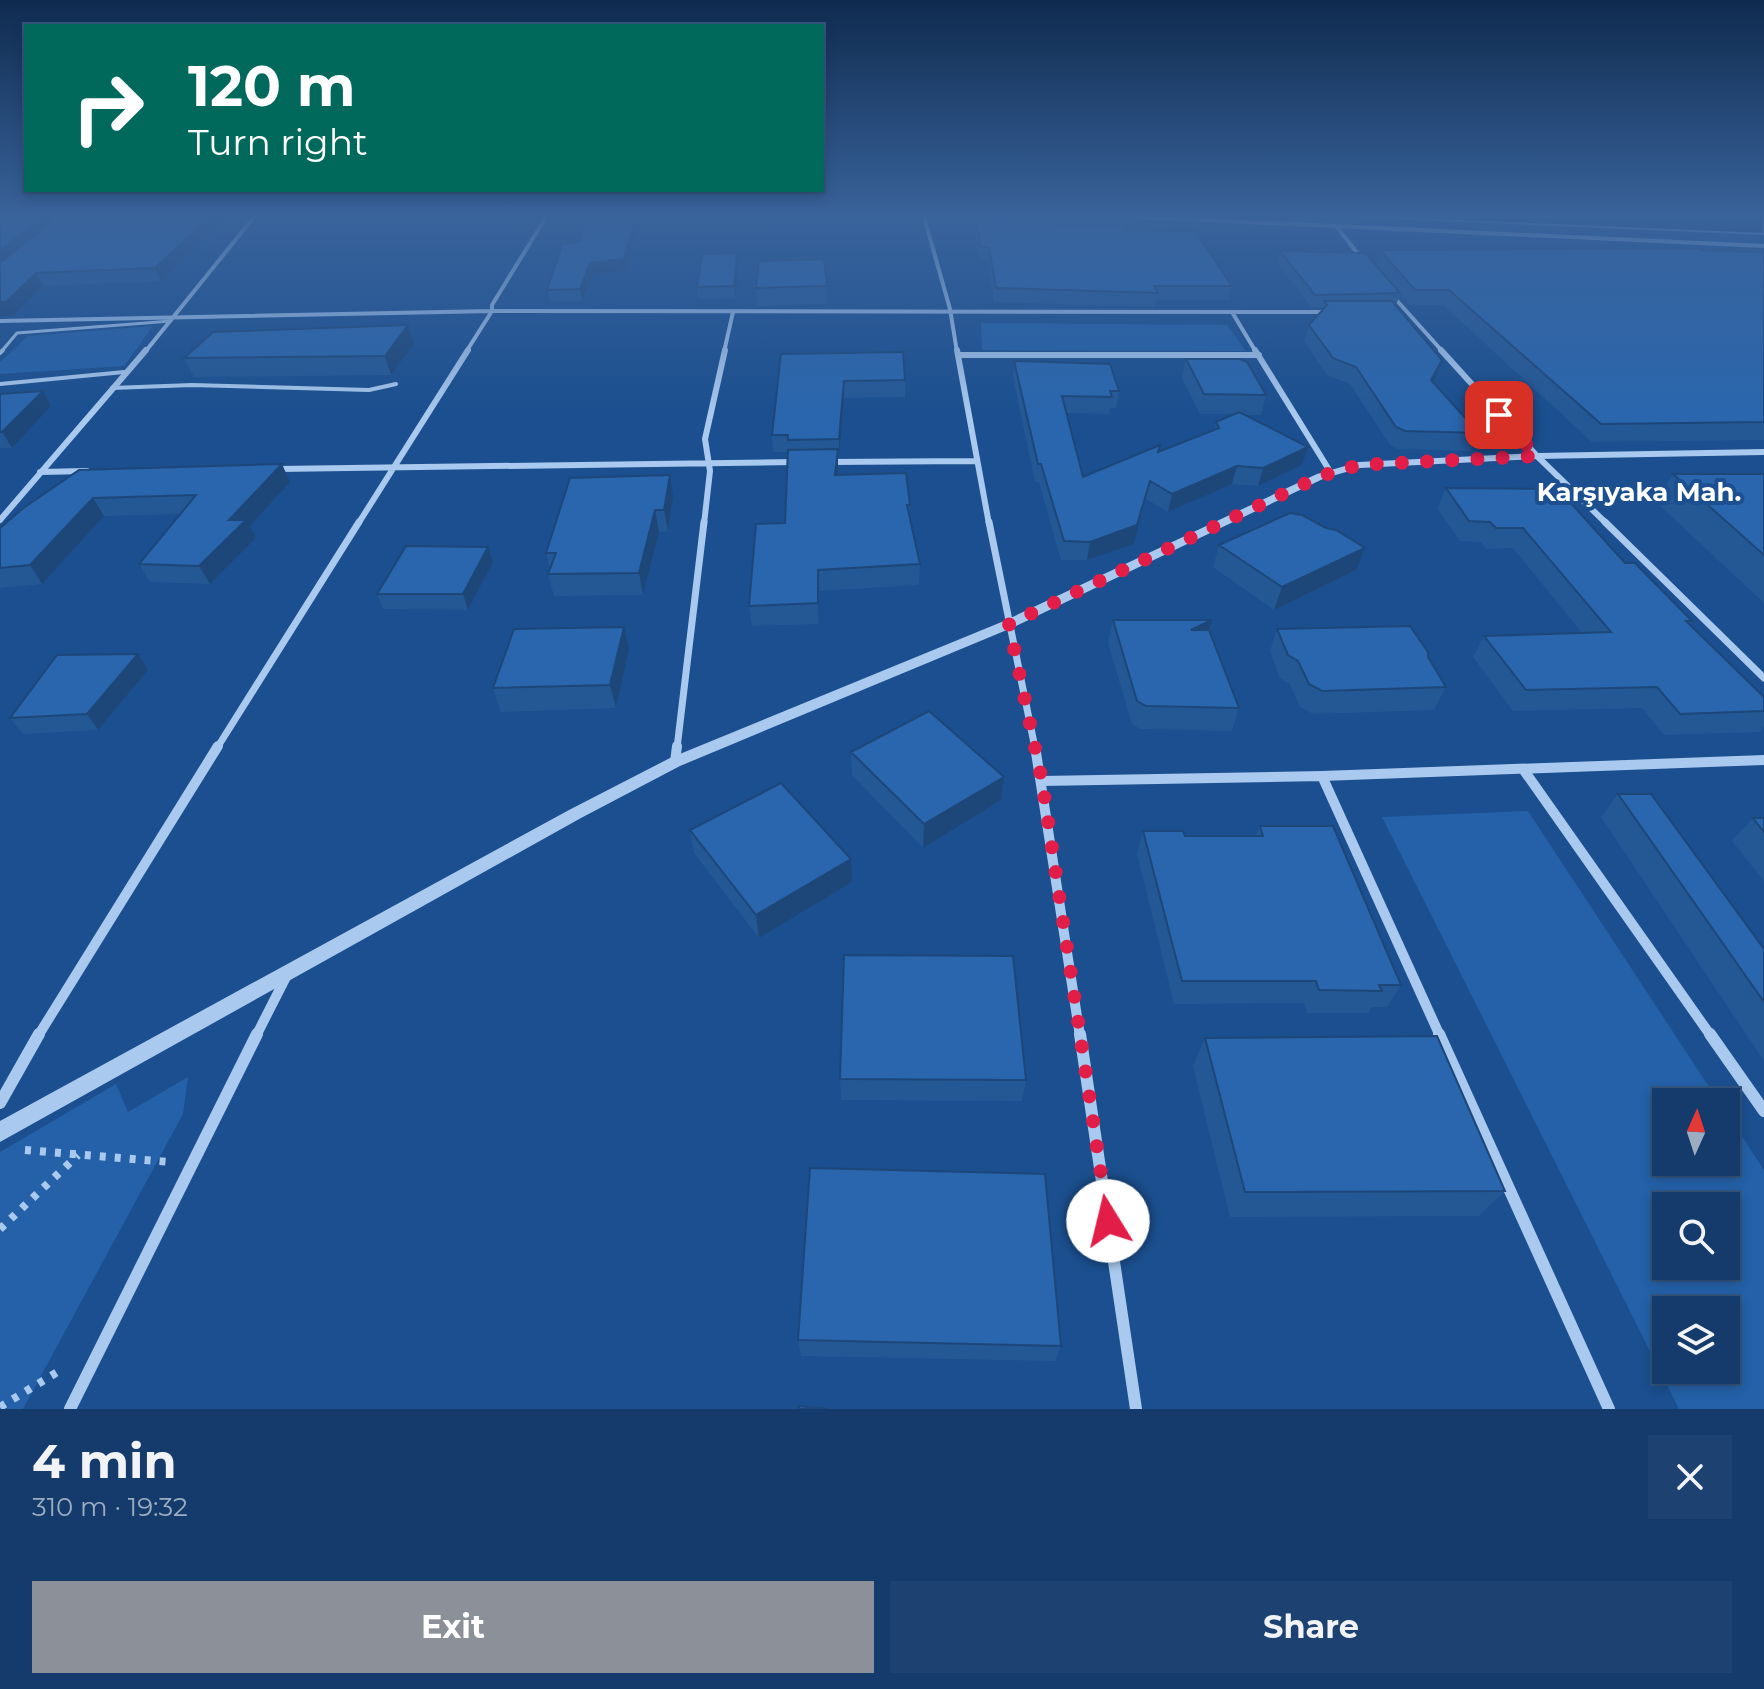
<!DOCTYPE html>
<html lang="en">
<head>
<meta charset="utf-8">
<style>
	:root { --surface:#143b6b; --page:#1d4271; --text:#f1f3f6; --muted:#9dadc1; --line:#33557e; --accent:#8c9099 }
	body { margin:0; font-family:Montserrat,sans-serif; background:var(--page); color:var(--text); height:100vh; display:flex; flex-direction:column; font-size:30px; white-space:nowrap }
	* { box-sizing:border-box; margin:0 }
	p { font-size:26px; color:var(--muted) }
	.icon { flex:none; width:44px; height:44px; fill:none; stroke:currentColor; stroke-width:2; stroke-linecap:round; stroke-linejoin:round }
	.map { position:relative; height:1409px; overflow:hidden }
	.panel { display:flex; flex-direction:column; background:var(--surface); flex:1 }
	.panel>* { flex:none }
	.guide { position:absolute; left:24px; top:24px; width:800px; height:168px; border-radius:0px; box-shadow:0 4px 12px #0003,0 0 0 2px var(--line); background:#00695c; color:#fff; overflow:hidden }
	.needle { width:52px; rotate:3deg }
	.tools { position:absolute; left:1652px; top:1088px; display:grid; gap:16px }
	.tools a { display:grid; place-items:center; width:88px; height:88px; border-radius:0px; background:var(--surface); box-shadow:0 4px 12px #0003,0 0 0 2px var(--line); font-size:40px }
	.pin { position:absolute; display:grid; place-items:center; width:68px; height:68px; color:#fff; margin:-34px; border-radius:16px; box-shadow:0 4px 12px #0006 }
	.me { position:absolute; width:88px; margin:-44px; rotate:351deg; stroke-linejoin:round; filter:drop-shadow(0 0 6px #0008) }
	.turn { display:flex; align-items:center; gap:28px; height:168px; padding:0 32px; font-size:36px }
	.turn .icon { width:104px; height:104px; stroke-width:2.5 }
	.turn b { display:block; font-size:56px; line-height:68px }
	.round { display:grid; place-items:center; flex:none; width:84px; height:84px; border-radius:0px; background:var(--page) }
	.head { display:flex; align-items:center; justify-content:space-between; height:136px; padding:0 32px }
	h1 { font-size:48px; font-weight:700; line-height:60px }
	.action { display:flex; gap:16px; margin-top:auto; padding:16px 32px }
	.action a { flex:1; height:92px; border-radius:0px; background:var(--accent); color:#fff; font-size:32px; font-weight:700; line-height:92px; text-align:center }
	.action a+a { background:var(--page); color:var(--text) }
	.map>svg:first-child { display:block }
</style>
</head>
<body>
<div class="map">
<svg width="1764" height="1409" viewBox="0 0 1764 1409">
	<rect width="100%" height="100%" fill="#1b4f8f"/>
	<!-- green -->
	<path fill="#2461a8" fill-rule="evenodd" d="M 981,323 L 1227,325 L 1246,351 L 982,350 Z
		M 153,326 L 124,366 L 0,374 L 0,362 L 28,336 Z
		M 1528,811 L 1719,1102 L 1666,1102 L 1666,1162 L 1726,1162 L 1726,1112 L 1764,1170 L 1764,1409 L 1679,1409 L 1382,817 ZM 1726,1206 L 1726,1266 L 1666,1266 L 1666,1206 ZM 1726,1310 L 1726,1370 L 1666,1370 L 1666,1310 Z
		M 188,1077 L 183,1114 L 23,1409 L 0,1409 L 0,1152 L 116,1084 L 128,1112 Z"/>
	<!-- water -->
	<path fill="#123a6d" stroke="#9cc4f0" stroke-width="2" d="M 1366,217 L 1764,217 L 1764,234 Z"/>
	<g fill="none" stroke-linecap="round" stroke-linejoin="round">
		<!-- path -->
		<path stroke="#a9c9ee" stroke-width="8" stroke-dasharray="6 9" stroke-linecap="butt" d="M 25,1150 L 170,1162
			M 0,1229 L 78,1155
			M 0,1407 L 64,1368"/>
		<!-- service-far1 -->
		<path stroke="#a9c9ee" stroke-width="3" d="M 1,352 L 17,333 L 171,321"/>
		<!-- service -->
		<path stroke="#a9c9ee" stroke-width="4" d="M 0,353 L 3,350
			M 0,384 L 124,372
			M 112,388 L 192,385 L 369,390 L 396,384"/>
		<!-- minor-far4 -->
		<path stroke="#a9c9ee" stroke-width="4" d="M 546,217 L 492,305 L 492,311 L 1329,312
			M 924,217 L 950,309 L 957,352
			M 1336,226 L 1362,259
			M 1391,294 L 1443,352
			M 1232,312 L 1256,352
			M 0,321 L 492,311
			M 145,352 L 254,217
			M 466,352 L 492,311
			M 724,352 L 733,312"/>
		<!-- minor-far3 -->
		<path stroke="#a9c9ee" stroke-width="6" d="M 957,350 L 989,524
			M 1255,350 L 1331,473
			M 1441,350 L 1537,456 L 1607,524
			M 959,355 L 1259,355
			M 829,462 L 976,461
			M 277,469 L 795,462
			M 40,472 L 87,471
			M 0,520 L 146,350
			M 358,524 L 468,350
			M 704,524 L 710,471 L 705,439 L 725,350"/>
		<!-- minor-far2 -->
		<path stroke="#a9c9ee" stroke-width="7" d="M 989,522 L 1035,748
			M 1605,522 L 1764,678
			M 217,748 L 359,522
			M 677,748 L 704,522"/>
		<!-- minor-far1 -->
		<path stroke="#a9c9ee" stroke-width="10" d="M 1035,746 L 1080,1036
			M 675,762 L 677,746
			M 1523,769 L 1711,1036
			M 1322,776 L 1440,1036
			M 1042,781 L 1322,776 L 1764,760
			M 38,1036 L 218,746
			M 256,1036 L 286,977"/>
		<!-- minor -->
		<path stroke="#a9c9ee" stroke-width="12" d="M 1080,1034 L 1136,1409
			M 1439,1034 L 1609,1409
			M 1710,1034 L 1764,1111
			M 0,1103 L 39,1034
			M 70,1409 L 257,1034"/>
		<!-- tertiary -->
		<path fill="#a9c9ee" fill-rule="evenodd" d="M 1136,217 L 1183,217 L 1764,244 L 1764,248 L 1139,219 Z
			M 1764,449 L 1764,455 L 1537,459 L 1360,468 L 1325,478 L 1014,627 L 680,766 L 581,818 L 0,1142 L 0,1121 L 569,810 L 670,758 L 1004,621 L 1317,474 L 1359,462 L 1537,453 Z"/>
	</g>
	<!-- wall -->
	<path fill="#245895" d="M 0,217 L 228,217 L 161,281 L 43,286 L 14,315 L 0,317 Z
		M 585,217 L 640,217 L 626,271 L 593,274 L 582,301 L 550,302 L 547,290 L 579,241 Z
		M 974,217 L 1052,225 L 1126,230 L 1232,286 L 1229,300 L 1156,300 L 1155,307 L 994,302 L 988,260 L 980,260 L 974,227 Z
		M 1380,250 L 1764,252 L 1764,440 L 1592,442 L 1443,305 L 1409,305 L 1400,294 L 1396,305 L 1395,305 L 1436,377 L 1433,382 L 1479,433 L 1471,451 L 1398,449 L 1390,445 L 1350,384 L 1327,375 L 1304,341 L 1309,325 L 1321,312 L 1322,307 L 1311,307 L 1277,263 L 1280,251 L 1375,264 Z
		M 737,253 L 738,264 L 736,298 L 699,299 L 697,287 Z
		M 827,286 L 827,304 L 757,306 L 756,288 Z
		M 408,325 L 414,344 L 391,375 L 194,377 L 184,358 Z
		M 781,354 L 905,380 L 905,397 L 844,398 L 839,457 L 838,457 L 838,475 L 910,505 L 910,517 L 920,564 L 919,585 L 819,591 L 819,624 L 752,626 L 749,606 L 785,523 L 787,452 L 773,452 L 772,435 Z
		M 1186,359 L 1266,395 L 1261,415 L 1243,415 L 1302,465 L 1258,486 L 1232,484 L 1168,512 L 1146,499 L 1134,544 L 1087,560 L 1061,560 L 1039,482 L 1035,482 L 1013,377 L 1014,361 L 1119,391 L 1116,408 L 1110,408 L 1109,414 L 1066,413 L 1083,477 L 1159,451 L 1214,430 L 1216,422 L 1233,414 L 1200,414 L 1182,378 Z
		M 0,394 L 51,406 L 12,448 L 0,448 Z
		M 79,470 L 290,482 L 250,526 L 256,538 L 210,584 L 150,582 L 139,564 L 181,514 L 104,516 L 42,584 L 0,588 L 0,528 Z
		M 1673,474 L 1764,474 L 1764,603 L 1656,502 Z
		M 1446,488 L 1625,563 L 1692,621 L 1690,625 L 1764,697 L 1764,727 L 1760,732 L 1664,735 L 1642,708 L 1513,711 L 1473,657 L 1484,636 L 1582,633 L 1513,548 L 1486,549 L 1481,542 L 1460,541 L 1437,508 Z
		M 673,497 L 668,531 L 659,532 L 643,595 L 554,596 L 548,574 L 550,568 L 546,553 Z
		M 1219,545 L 1356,570 L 1274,610 L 1213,567 Z
		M 493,562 L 468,610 L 383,609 L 377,594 Z
		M 1113,620 L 1212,620 L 1209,630 L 1239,708 L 1232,731 L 1140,729 L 1132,724 L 1108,643 Z
		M 1277,629 L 1428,657 L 1446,687 L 1434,710 L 1313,714 L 1300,707 L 1290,684 L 1280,678 L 1270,651 Z
		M 629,649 L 616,708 L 501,712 L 493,688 Z
		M 148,670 L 98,730 L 23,734 L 10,718 Z
		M 851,752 L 1001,800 L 923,848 L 852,775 Z
		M 1618,794 L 1764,949 L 1764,1061 L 1601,817 Z
		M 1753,818 L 1764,818 L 1764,881 L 1732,841 Z
		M 1260,826 L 1401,985 L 1387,1007 L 1371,1007 L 1368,1013 L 1307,1013 L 1304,1003 L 1174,1004 L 1137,854 L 1143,831 L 1185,836 L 1256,836 Z
		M 690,830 L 852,882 L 759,938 L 694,853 Z
		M 1205,1038 L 1505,1191 L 1479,1216 L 1230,1217 L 1193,1066 Z
		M 840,1079 L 1026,1080 L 1022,1101 L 841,1100 Z
		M 798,1340 L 1061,1346 L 1055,1361 L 801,1356 Z"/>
	<!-- shaded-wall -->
	<path fill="#1d4779" d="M 41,217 L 62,217 L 0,269 L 0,251 Z
		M 210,217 L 228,217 L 161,281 L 155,268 Z
		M 636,217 L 640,217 L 641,218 L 626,271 L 593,274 L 582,301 L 580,289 L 590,263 Z
		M 737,253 L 738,264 L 736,298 L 734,286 Z
		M 36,273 L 43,286 L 14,315 L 0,317 L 0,302 Z
		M 408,325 L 414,344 L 391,375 L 385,356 Z
		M 1442,360 L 1436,377 L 1425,396 L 1431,380 Z
		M 844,381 L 844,398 L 839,457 L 839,439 Z
		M 43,391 L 51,406 L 12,448 L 2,432 Z
		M 1308,447 L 1302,465 L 1258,486 L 1263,468 Z
		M 838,449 L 838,469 L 836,495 L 835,475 Z
		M 282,464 L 290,482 L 250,526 L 256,538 L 210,584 L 199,566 L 229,520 Z
		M 1237,466 L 1232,484 L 1168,512 L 1172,494 Z
		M 670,475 L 673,497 L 668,531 L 664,510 Z
		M 1150,481 L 1134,544 L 1087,560 L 1090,542 Z
		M 93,498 L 104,516 L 42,584 L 30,565 Z
		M 655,510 L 659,532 L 643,595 L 639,573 Z
		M 488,547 L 493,562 L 468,610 L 463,594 Z
		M 1365,548 L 1356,570 L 1274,610 L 1282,587 Z
		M 818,570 L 819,591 L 819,624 L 818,603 Z
		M 1212,620 L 1205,643 L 1191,630 Z
		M 624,627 L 629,649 L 616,708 L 610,685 Z
		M 138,654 L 148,670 L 98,730 L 87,714 Z
		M 1004,777 L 1001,800 L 923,848 L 924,824 Z
		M 851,859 L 852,882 L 759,938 L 756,915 Z"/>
	<!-- building -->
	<path fill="#2a66ad" stroke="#1d4779" stroke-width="2" d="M 0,217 L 41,217 L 0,251 Z
		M 57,217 L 210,217 L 155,268 L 36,273 L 6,302 L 0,302 L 0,263 Z
		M 585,217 L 636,217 L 624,259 L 590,263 L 580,289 L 547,290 L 562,244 L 579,241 Z
		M 975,217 L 1049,217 L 1052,225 L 1124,226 L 1126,230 L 1195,231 L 1232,286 L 1154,286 L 1158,293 L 996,288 L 989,247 L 981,247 Z
		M 1698,248 L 1704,251 L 1764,252 L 1764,422 L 1601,424 L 1449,290 L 1415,290 L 1380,250 Z
		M 1280,251 L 1365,253 L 1400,293 L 1315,295 Z
		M 737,253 L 734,286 L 697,287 L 702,254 Z
		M 824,259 L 827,286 L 756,288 L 759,261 Z
		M 1324,301 L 1392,301 L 1442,360 L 1431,380 L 1479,433 L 1405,431 L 1396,427 L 1356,367 L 1333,358 L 1309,325 L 1327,305 Z
		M 408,325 L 385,356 L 184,358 L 213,332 Z
		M 903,352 L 905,380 L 844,381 L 839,439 L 788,440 L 788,435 L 772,435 L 781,354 Z
		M 1186,359 L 1239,359 L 1247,362 L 1266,395 L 1204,394 Z
		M 1014,361 L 1110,364 L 1119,391 L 1110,391 L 1112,397 L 1062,396 L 1083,477 L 1160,445 L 1158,452 L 1219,428 L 1216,422 L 1239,412 L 1308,447 L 1263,468 L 1237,466 L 1172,494 L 1150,481 L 1137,525 L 1090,542 L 1064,541 L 1041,464 L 1038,464 Z
		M 43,391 L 2,432 L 0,432 L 0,394 Z
		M 838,449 L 835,475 L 906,473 L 910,505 L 907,505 L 920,564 L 818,570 L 818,603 L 749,606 L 756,524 L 785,523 L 788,450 Z
		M 282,464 L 229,520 L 246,520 L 199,566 L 139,564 L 196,495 L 93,498 L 30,565 L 0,568 L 0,528 L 22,509 L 79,470 Z
		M 1673,474 L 1764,474 L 1764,555 Z
		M 670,475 L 664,510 L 655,510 L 639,573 L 548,574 L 556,553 L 546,553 L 570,478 Z
		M 1446,488 L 1558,489 L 1625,563 L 1635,563 L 1692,621 L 1686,621 L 1764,697 L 1764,711 L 1680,714 L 1657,687 L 1526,690 L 1484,636 L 1611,632 L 1523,528 L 1496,528 L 1490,522 L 1469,521 Z
		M 1290,513 L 1302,515 L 1326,528 L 1336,530 L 1365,548 L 1282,587 L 1219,545 Z
		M 406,546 L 488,547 L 463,594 L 377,594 Z
		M 1113,620 L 1212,620 L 1191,630 L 1209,630 L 1239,708 L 1146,706 L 1137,701 Z
		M 1410,626 L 1428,652 L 1428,657 L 1446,687 L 1322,691 L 1309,684 L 1298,661 L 1288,655 L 1277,629 Z
		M 624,627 L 610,685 L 493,688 L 514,629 Z
		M 138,654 L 87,714 L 10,718 L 57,655 Z
		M 929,711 L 1004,777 L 924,824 L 851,752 Z
		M 781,783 L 851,859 L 756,915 L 690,830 Z
		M 1618,794 L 1651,794 L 1764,949 L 1764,1002 Z
		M 1753,818 L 1764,818 L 1764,832 Z
		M 1260,826 L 1333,826 L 1401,985 L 1379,985 L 1382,991 L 1319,990 L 1316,981 L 1182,981 L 1143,831 L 1183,831 L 1185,836 L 1263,836 Z
		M 844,955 L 1013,956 L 1026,1080 L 840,1079 Z
		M 1437,1036 L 1505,1191 L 1245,1192 L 1205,1038 Z
		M 810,1168 L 1045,1174 L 1061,1346 L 798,1340 Z
		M 799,1406 L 828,1409 L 799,1409 Z"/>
	<!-- sky -->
	<linearGradient id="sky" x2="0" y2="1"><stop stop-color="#0f2b4f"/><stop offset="0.52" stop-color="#39639b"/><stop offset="1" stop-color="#39639b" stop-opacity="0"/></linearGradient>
	<rect width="1764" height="414" fill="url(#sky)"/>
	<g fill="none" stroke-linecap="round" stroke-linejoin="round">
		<!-- route -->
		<path stroke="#e11d48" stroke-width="14" stroke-dasharray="0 25.2" d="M 1108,1221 L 1042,781 L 1009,624 L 1321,476 L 1359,465 L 1537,456 L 1499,415"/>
	</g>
	<g text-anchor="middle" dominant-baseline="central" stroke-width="8" stroke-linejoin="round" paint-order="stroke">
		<!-- far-district labels -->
		<g font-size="26" font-weight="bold" fill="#fff" stroke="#1b4f8f">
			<text x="1639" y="492">Karşıyaka Mah.</text>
		</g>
	</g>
</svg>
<div class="tools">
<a><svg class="needle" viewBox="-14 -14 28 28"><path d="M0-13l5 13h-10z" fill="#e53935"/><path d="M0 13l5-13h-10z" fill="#9dadc1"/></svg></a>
<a><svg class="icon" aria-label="search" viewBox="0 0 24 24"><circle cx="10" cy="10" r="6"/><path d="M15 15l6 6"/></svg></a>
<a><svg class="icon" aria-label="layers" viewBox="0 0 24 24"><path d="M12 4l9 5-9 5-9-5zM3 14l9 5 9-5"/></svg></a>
</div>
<div class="pin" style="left:1499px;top:415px;background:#d93025"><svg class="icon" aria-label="arrive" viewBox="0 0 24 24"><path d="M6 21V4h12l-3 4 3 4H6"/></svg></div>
<svg class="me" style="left:1108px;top:1221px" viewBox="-20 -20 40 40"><circle r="19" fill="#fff"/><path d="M0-13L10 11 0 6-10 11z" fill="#e11d48"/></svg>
<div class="guide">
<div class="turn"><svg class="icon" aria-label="right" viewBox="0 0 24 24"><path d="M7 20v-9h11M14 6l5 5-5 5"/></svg><div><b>120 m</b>Turn right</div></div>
</div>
</div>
<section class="panel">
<div class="head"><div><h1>4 min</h1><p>310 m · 19:32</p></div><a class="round"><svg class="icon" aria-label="close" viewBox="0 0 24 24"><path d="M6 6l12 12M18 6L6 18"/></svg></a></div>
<div class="action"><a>Exit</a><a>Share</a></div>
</section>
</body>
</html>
